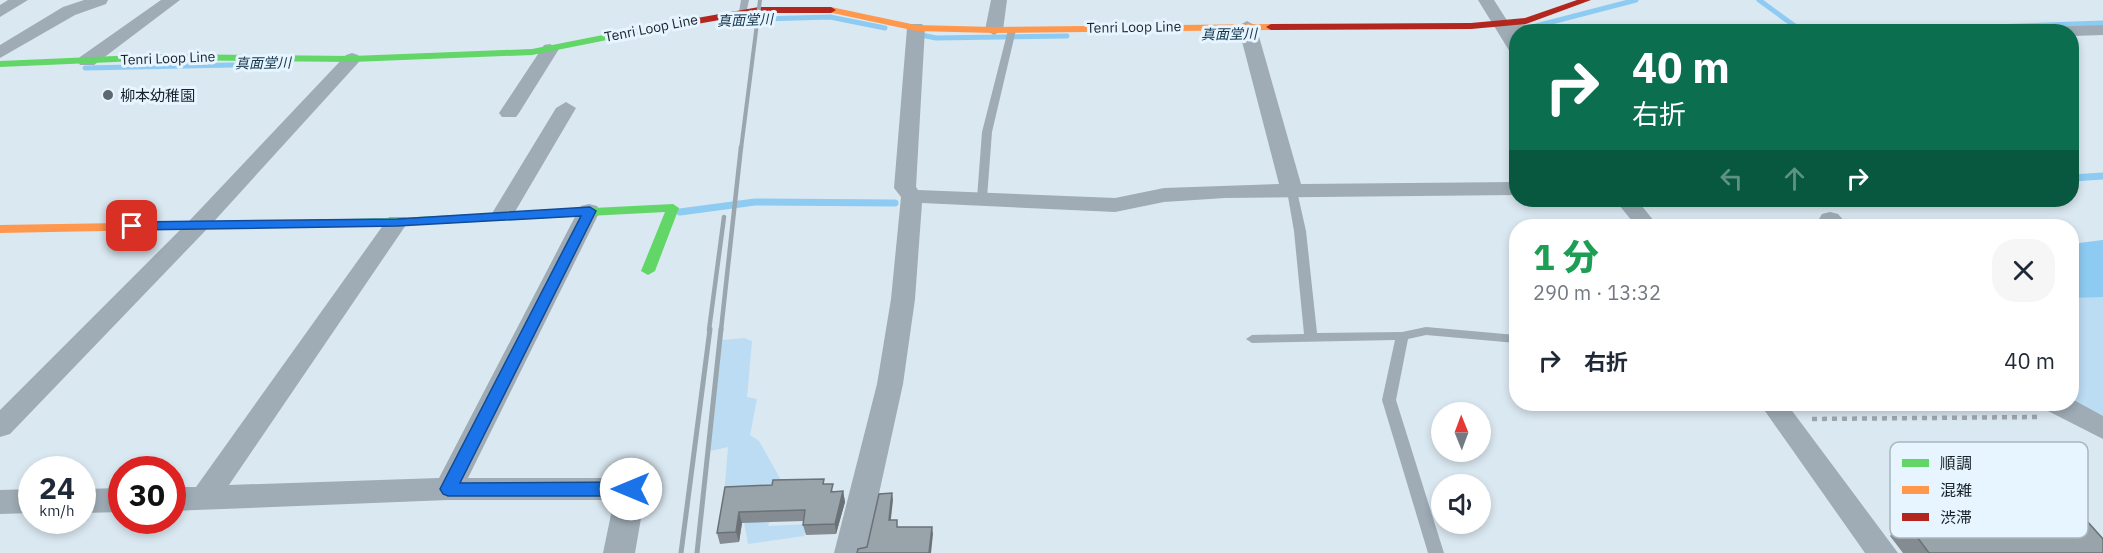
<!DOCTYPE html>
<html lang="ja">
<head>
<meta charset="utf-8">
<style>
	:root { --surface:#fff; --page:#f6f6f7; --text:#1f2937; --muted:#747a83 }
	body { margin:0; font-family:"IBM Plex Sans","Noto Sans JP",sans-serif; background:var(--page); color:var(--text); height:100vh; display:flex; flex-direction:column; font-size:22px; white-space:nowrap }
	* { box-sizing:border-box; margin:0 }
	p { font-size:20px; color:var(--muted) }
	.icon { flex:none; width:33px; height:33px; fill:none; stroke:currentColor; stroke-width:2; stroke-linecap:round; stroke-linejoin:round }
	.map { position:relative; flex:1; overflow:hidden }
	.drawer { position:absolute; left:1509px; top:219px; width:570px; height:192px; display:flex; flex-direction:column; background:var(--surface); border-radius:24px; box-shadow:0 3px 9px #0003 }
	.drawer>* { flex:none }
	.guide { position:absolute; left:1509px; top:24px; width:570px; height:183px; border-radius:24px; box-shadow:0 3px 9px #0003; background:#0b6e4f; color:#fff; overflow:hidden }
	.needle { width:39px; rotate:359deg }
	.controls { position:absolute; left:1431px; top:402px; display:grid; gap:12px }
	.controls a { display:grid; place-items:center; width:60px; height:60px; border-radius:50%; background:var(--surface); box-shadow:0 3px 9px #0003; font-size:30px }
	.speed { position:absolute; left:18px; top:456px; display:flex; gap:12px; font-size:30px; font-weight:700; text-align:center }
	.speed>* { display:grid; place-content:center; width:78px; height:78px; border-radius:50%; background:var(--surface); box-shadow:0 3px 9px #0003; line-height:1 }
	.speed small { font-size:15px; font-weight:400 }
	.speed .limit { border:9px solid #d22; background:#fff; color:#111 }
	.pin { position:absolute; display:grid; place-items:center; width:51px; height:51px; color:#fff; margin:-26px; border-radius:12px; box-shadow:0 3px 9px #0006 }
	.me { position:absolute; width:66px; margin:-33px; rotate:270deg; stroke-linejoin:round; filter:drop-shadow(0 0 4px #0008) }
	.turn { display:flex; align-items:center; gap:21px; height:126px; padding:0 24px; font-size:27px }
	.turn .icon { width:78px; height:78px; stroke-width:2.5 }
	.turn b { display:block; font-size:42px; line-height:51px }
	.lanes { display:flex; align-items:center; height:57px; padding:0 24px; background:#0003; justify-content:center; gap:30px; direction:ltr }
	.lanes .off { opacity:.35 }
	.round { display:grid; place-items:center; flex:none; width:63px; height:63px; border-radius:24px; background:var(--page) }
	.head { display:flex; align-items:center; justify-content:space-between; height:102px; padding:0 24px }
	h1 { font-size:36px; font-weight:800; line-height:45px; color:#1e9e55 }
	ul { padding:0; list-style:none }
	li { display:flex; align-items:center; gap:18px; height:78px; padding:0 24px }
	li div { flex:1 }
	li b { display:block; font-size:22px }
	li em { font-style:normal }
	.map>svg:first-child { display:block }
</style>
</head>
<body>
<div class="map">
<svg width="2103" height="553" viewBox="0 0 2103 553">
	<rect width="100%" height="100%" fill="#dae8f1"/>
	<!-- green -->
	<path fill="#bcdcf3" d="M 2103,240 L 2103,422 L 2072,403 L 2072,244 Z
		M 744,338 L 752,341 L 747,397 L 757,399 L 750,435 L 759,441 L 782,482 L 768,526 L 808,524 L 804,536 L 748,544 L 744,522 L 724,497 L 728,447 L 710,451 L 722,340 Z"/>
	<!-- water -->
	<path fill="#8dcbf2" d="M 2103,240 L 2103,297 L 2072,298 L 2072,244 Z"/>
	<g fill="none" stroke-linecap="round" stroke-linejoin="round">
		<!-- stream-far1 -->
		<path stroke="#8dcbf2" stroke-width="5" d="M 1759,0 L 1803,32
			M 732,20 L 830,17 L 885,28
			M 1536,26 L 1636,0
			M 1852,32 L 2103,23
			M 916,34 L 936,38 L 1067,36
			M 85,68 L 233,65"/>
		<!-- stream -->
		<path stroke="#8dcbf2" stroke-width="7" d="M 2072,178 L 2103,176
			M 680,212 L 755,202 L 895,203"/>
		<!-- path -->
		<path stroke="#9ea7af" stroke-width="4.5" stroke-dasharray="5 5" stroke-linecap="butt" d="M 1812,419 L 2038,417"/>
		<!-- lane -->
		<path fill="#9facb5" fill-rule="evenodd" d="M 741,0 L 749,0 L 746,14 L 739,12 Z
			M 1012,27 L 1016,30 L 992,132 L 987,198 L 982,201 L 977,198 L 982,132 L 1008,30 Z
			M 1292,188 L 1297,191 L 1306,231 L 1317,333 L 1402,332 L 1426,327 L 1516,335 L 1516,343 L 1426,335 L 1408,339 L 1396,400 L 1444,553 L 1428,553 L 1382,400 L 1395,340 L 1252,343 L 1246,339 L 1252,335 L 1304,334 L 1294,231 L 1287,191 Z"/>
		<!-- street -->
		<path fill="#9facb5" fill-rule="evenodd" d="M 8,0 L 28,0 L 0,17 L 0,5 Z
			M 84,0 L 108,0 L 106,4 L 75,15 L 0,58 L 0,45 L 63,7 Z
			M 161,0 L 180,0 L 94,65 L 80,65 L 78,61 L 80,57 Z
			M 991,0 L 1007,0 L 1003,30 L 994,35 L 985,30 Z
			M 1478,0 L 1494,0 L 1508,22 L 1542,27 L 1550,32 L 1516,32 L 1516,53 L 1510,52 Z
			M 1247,21 L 1256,26 L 1301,184 L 1516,182 L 1516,195 L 1225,198 L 1164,202 L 1115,212 L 922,203 L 915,299 L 903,384 L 866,553 L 834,553 L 877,384 L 891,299 L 901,197 L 894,188 L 907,28 L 910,24 L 922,24 L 925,28 L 916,187 L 918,190 L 1115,198 L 1164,188 L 1279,184 L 1238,26 Z
			M 2103,25 L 2103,35 L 2072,36 L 2072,32 L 2037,32 L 2045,27 Z
			M 550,44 L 559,49 L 519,113 L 516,117 L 502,117 L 499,113 L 544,45 Z
			M 352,53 L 358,55 L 361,59 L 358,63 L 207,229 L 10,434 L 0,437 L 0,410 L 191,219 L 346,55 Z
			M 566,102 L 576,108 L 513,215 L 510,220 L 494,220 L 491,215 L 556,108 Z
			M 1615,200 L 1637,200 L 1658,226 L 1636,226 Z
			M 589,204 L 597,206 L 600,211 L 468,478 L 631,478 L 641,481 L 646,489 L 635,553 L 603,553 L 614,500 L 448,500 L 172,511 L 172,487 L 196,487 L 389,217 L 405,217 L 408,222 L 229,485 L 439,478 L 578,211 L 581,206 Z
			M 1830,212 L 1838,214 L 1849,226 L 1825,226 L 1819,219 L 1822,214 Z
			M 2072,399 L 2103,416 L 2103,439 L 2048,411 L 2044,404 L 2072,404 Z
			M 1760,404 L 1787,404 L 1898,553 L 1865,553 Z
			M 122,488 L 122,512 L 82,513 L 82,489 Z
			M 32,489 L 32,513 L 0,514 L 0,490 Z"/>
		<!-- fast -->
		<path fill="#63d668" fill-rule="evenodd" d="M 618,32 L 622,33 L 622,37 L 532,55 L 352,62 L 161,60 L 0,67 L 0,61 L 161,54 L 352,56 L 532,49 Z
			M 673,204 L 679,208 L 655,271 L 648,275 L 641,271 L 665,212 L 397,226 L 298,228 L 292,224 L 298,220 L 397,218 Z"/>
		<!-- slow -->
		<path fill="#ff974d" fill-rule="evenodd" d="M 831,7 L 916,25 L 994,27 L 1271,24 L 1276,27 L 1271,30 L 994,33 L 916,31 L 828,12 L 828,8 Z
			M 298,220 L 304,224 L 303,227 L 0,233 L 0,225 Z"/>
		<!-- jam -->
		<path fill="#b3261e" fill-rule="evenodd" d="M 1577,0 L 1591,0 L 1526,24 L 1471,29 L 1271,30 L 1266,27 L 1271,24 L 1471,23 L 1525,18 Z
			M 759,7 L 831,7 L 836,10 L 831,13 L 759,13 L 618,38 L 613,35 L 618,32 Z"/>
		<!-- rail-far2 -->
		<path stroke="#9aa6ad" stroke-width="4" d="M 741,149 L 760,0"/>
		<!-- rail-far1 -->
		<path stroke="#9aa6ad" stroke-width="4.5" d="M 709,330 L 724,217
			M 721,330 L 741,147"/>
		<!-- rail -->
		<path stroke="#9aa6ad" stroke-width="5" d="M 681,553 L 710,329
			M 697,553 L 721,329"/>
	</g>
	<!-- wall -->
	<path fill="#848c92" d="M 825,484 L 834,492 L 843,491 L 845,502 L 836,534 L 806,535 L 803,525 L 804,521 L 742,523 L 739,542 L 720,544 L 717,533 L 725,487 Z
		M 1946,513 L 2103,553 L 1903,553 L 1890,536 L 1903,518 L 1942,518 Z"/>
	<!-- shaded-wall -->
	<path fill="#6b7277" d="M 843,491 L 845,502 L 836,534 L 835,524 Z
		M 892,493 L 893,500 L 890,527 L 889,520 Z
		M 739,512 L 742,523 L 739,542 L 736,532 Z
		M 932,527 L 933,534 L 931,553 L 929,553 Z"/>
	<!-- building -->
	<path fill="#99a3aa" stroke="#6b7277" stroke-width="1.5" d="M 824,479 L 823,484 L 833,484 L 831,492 L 843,491 L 835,524 L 803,525 L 805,510 L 739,512 L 736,532 L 717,533 L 725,487 L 772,485 L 773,480 Z
		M 892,493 L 889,520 L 897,520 L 897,527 L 932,527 L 929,553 L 857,553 L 858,549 L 867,547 L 879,494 Z
		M 2078,511 L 2103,539 L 2103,553 L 1929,553 L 1903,518 L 1950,518 L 1946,513 Z"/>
	<!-- route -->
	<path fill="#1a73e8" stroke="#114b97" stroke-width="1.5" d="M 590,207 L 596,211 L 460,483 L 631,482 L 637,484 L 639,489 L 637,494 L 631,496 L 448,496 L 443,494 L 440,489 L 581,216 L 397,226 L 132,230 L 126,226 L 132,222 L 397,219 Z"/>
	<!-- markers -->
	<circle fill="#5d676e" stroke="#e6f5ff" stroke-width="2" cx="108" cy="95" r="6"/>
	<g text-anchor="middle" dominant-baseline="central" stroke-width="6" stroke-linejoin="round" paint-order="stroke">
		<!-- far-water labels -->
		<g font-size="14" font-style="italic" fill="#12364b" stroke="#e6f5ff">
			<text transform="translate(745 20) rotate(-2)">真面堂川</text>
			<text transform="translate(1229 34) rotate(-1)">真面堂川</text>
			<text transform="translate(263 63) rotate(-1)">真面堂川</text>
		</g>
		<!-- far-street labels -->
		<g font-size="14" fill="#192228" stroke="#e6f5ff">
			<text transform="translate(1134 27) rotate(-1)">Tenri Loop Line</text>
			<text transform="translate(651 28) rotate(-11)">Tenri Loop Line</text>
			<text transform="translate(168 58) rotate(-2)">Tenri Loop Line</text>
		</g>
		<!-- poi labels -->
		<g font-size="15" fill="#192228" stroke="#e6f5ff" text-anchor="start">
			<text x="120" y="95">柳本幼稚園</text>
		</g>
	</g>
	<!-- legend -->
	<rect x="1890" y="442" width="198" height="96" rx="9" fill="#e6f5ff" stroke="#a8b6be" stroke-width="1.5"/>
	<rect x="1902" y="459" width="27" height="8" fill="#63d668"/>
	<rect x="1902" y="486" width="27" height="8" fill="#ff974d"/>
	<rect x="1902" y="513" width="27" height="8" fill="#b3261e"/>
	<g font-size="16" fill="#192228">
		<text x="1940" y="469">順調</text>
		<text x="1940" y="496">混雑</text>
		<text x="1940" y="523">渋滞</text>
	</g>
</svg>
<div class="controls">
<a><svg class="needle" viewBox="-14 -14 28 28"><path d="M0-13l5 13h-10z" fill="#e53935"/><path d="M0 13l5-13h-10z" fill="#747a83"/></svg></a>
<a><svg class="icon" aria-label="sound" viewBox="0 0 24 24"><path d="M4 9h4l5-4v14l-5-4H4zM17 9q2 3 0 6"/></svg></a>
</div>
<div class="speed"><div>24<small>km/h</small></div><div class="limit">30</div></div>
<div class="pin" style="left:132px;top:226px;background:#d93025"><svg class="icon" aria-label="arrive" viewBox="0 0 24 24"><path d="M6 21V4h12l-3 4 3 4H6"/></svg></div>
<svg class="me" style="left:631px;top:489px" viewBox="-20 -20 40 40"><circle r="19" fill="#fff"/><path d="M0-13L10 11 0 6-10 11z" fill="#1a73e8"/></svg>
<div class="guide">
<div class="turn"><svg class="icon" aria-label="right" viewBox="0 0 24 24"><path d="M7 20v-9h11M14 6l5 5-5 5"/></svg><div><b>40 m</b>右折</div></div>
<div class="lanes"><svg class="icon off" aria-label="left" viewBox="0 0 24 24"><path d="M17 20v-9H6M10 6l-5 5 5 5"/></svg><svg class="icon off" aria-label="ahead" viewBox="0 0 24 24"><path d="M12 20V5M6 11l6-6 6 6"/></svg><svg class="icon" aria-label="right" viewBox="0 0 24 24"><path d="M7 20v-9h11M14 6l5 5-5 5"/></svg></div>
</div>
<section class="drawer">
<div class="head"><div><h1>1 分</h1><p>290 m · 13:32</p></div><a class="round"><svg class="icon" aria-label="close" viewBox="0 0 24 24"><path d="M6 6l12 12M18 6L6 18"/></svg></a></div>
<ul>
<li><svg class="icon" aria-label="right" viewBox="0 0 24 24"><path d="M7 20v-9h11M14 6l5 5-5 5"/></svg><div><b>右折</b></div><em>40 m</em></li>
</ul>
</section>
</div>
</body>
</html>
